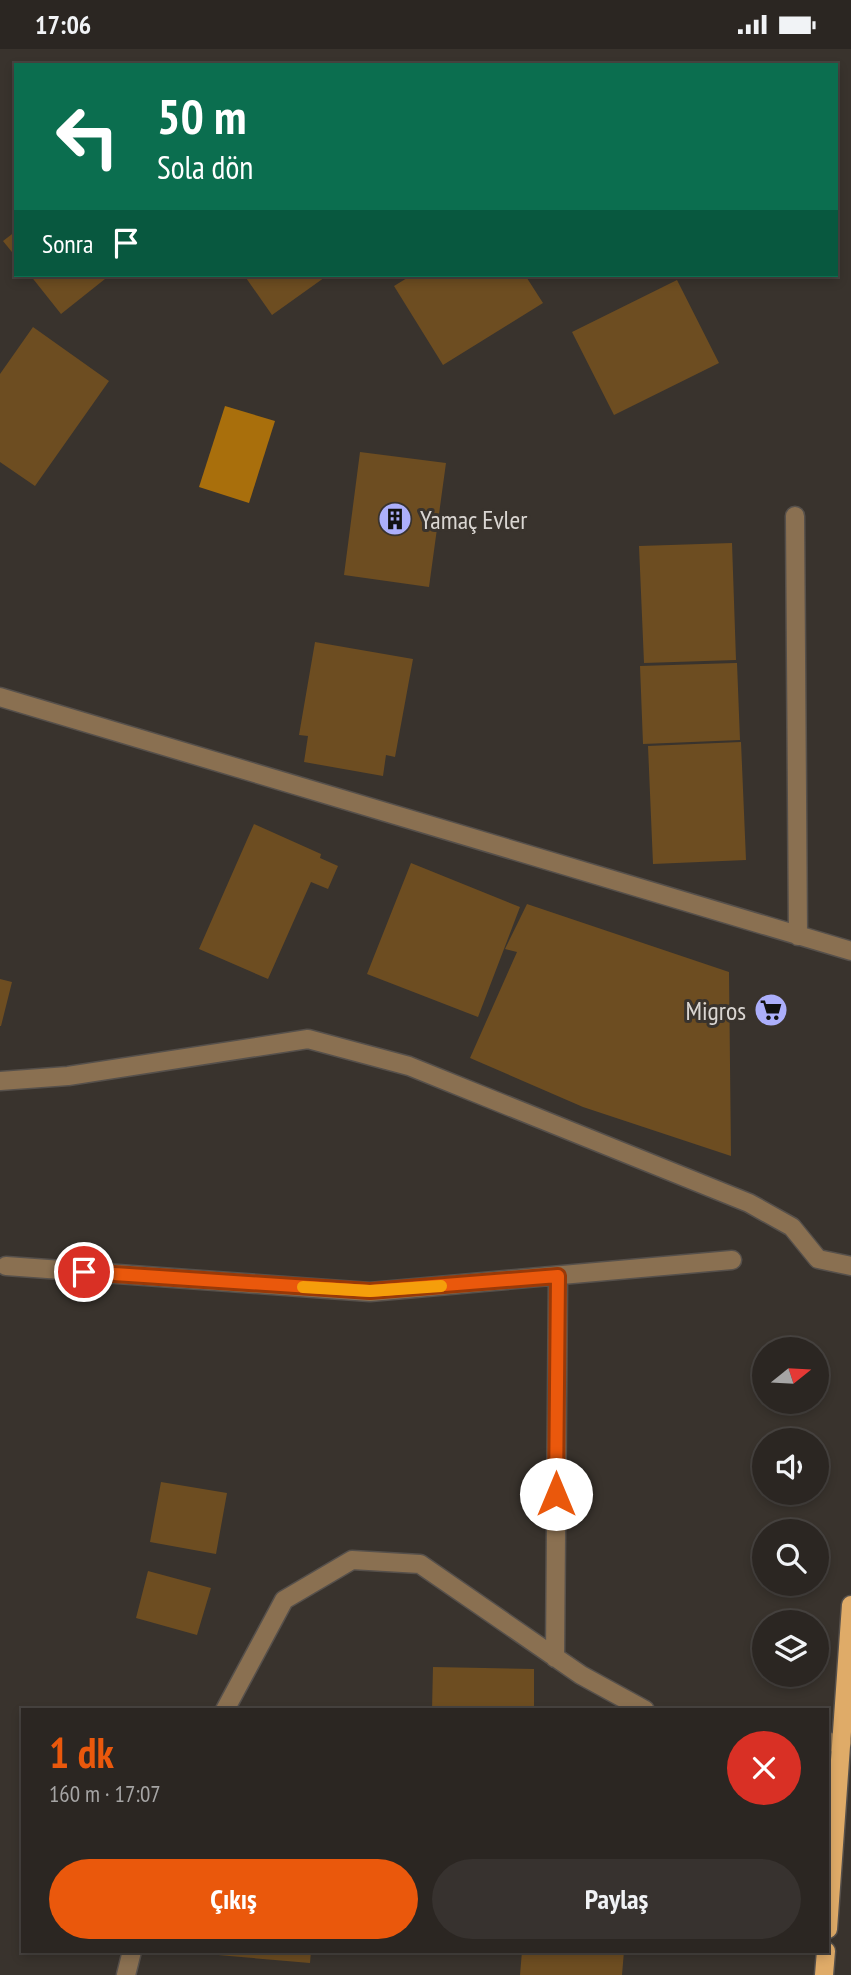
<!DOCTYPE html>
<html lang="tr">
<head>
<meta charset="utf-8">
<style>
	:root { --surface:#2b2622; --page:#37322f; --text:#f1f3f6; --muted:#a6a5a5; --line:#474340; --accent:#ea580c }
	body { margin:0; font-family:"PT Sans Narrow",sans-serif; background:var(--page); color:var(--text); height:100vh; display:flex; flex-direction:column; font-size:26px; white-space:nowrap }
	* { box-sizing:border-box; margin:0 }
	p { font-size:23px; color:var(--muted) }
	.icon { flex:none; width:38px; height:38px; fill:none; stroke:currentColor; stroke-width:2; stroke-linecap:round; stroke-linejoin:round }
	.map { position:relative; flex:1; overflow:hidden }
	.drawer { position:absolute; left:21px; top:1659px; width:808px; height:245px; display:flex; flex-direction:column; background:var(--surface); border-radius:0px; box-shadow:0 4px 10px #0003,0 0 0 2px var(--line) }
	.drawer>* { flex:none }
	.hud { position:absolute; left:14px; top:14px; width:824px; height:214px; border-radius:0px; box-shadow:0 4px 10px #0003,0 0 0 2px var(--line); background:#0b6e4f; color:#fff; overflow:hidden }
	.needle { width:46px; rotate:72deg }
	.fabs { position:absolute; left:752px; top:1288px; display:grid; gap:14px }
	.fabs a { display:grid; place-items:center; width:77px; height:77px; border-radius:50%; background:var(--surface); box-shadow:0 4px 10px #0003,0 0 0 2px var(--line); font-size:35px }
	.pin { position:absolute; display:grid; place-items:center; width:60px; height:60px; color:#fff; margin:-30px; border:4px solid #fff; border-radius:50%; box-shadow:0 2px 7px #0007 }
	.me { position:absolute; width:77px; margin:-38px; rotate:0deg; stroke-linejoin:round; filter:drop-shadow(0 0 5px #0008) }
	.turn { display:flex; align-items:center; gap:24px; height:147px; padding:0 28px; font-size:32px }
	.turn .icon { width:91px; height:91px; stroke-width:2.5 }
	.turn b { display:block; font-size:49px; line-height:60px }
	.then { display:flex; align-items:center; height:66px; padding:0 28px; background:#0003; gap:14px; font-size:26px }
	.round { display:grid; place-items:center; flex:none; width:74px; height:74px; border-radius:37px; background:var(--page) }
	.summary { display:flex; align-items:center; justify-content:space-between; height:119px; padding:0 28px }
	h1 { font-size:42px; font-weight:700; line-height:52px; color:var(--accent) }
	.action { display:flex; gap:14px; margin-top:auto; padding:14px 28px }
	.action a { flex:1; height:80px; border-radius:42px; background:var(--accent); color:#fff; font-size:28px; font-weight:700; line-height:80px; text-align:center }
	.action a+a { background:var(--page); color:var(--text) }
	.status { display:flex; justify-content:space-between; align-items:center; height:49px; padding:0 35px; background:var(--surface); direction:ltr }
	.status svg { height:19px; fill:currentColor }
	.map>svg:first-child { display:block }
</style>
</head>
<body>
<div class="status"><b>17:06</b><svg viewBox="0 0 49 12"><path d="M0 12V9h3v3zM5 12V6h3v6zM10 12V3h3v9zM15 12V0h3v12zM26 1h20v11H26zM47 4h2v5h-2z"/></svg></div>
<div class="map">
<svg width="851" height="1926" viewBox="0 0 851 1926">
	<rect width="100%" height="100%" fill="#39332d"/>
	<!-- water -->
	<path fill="#a96f0c" d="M 225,357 L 275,372 L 249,454 L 199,438 Z"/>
	<!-- building -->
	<path fill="#6d4d21" d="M 16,182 L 16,208 L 3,192 Z
		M 30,226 L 110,226 L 61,265 Z
		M 244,226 L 328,226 L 272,266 Z
		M 412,226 L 525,226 L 543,254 L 443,316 L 394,237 Z
		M 677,231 L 719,314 L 614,366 L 572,283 Z
		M 33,278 L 109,332 L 35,437 L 0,413 L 0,325 Z
		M 360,403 L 446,414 L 429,538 L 344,526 Z
		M 732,494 L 736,611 L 644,614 L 639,497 Z
		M 315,593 L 413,610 L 395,708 L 386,706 L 383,727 L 304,713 L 308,687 L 299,686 Z
		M 735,614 L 737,614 L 740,691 L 643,695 L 640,617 Z
		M 741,693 L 746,811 L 653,815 L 648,697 Z
		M 254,775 L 321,805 L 320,809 L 338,817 L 328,840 L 311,833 L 268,930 L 199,900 Z
		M 411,814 L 520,858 L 478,968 L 367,925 Z
		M 527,855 L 729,923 L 731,1107 L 583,1058 L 470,1009 L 517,903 L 505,900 Z
		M 0,930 L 12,933 L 1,977 L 0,977 Z
		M 161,1433 L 227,1444 L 216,1505 L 150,1493 Z
		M 148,1522 L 211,1539 L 197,1586 L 136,1569 Z
		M 433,1618 L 534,1620 L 534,1661 L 432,1661 Z
		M 218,1902 L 311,1902 L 310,1914 L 218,1906 Z
		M 522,1902 L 624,1902 L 622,1926 L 520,1926 Z"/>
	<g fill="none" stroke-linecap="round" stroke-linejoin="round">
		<defs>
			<path id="minor" d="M 795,467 L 798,887
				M 0,648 L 851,902
				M 0,1032 L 68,1027 L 308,990 L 409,1017 L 749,1154 L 792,1178 L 818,1210 L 851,1217
				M 6,1217 L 370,1243 L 732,1211
				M 555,1609 L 558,1227
				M 225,1661 L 284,1551 L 352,1511 L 420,1515 L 581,1626 L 645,1661
				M 828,1693 L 842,1694
				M 126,1926 L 132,1902"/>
			<path id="major" d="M 828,1880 L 851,1556
				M 824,1926 L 826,1902"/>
		</defs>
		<!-- minor casing -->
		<use href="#minor" stroke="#56504b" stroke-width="21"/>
		<!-- major casing -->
		<use href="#major" stroke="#56504b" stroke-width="21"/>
		<!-- minor -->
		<use href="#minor" stroke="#8a7051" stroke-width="18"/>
		<!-- major -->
		<use href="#major" stroke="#dfab68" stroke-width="18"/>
	</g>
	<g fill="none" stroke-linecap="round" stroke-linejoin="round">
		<defs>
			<path id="route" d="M 84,1223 L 370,1242 L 558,1227 L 556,1445"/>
		</defs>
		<!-- route casing -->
		<use href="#route" stroke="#983908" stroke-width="18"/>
		<!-- route -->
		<use href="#route" stroke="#ea580c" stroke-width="12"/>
		<!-- slow -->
		<path stroke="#f59e0b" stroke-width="12" d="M 303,1238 L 370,1242 L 441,1237"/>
	</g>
	<!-- icons -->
	<defs>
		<symbol id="building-disc" viewBox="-11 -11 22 22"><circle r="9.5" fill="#acaffb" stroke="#39332d"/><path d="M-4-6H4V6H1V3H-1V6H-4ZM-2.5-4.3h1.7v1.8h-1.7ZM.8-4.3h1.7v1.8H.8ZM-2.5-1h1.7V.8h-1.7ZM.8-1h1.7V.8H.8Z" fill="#111"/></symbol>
		<symbol id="supermarket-disc" viewBox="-11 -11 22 22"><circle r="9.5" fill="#acaffb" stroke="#39332d"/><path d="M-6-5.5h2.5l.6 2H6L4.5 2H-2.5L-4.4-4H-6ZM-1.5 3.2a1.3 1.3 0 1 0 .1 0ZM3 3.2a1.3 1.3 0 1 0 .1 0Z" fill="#111"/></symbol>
	</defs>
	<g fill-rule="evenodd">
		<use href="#building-disc" x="376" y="451" width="38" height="38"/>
		<use href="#supermarket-disc" x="752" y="942" width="38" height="38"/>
	</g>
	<g text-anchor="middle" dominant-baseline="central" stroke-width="6" stroke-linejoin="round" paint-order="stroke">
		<!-- poi labels -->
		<g font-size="26" fill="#dad6d2" stroke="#39332d" text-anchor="start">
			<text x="420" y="470">Yamaç Evler</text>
			<text x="746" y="961" text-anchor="end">Migros</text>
		</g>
	</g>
</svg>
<div class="fabs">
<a><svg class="needle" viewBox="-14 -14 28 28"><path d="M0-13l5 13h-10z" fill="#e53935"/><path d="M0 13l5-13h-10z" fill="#a6a5a5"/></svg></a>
<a><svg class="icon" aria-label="sound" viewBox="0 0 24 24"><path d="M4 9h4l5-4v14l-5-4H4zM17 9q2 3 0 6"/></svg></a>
<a><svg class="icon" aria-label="search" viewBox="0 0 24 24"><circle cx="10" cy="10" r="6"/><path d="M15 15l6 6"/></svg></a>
<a><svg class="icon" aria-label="layers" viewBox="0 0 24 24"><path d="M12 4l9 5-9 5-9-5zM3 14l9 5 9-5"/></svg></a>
</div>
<div class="pin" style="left:84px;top:1223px;background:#d93025"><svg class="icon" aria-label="arrive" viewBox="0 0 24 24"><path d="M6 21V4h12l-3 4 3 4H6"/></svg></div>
<svg class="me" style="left:556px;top:1445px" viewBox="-20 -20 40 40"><circle r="19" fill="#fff"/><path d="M0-13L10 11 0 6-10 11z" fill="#ea580c"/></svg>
<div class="hud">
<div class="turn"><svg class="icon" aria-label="left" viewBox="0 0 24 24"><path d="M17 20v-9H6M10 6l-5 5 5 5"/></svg><div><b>50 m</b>Sola dön</div></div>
<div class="then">Sonra<svg class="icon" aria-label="arrive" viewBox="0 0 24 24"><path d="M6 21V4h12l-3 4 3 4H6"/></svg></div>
</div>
<section class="drawer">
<div class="summary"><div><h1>1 dk</h1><p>160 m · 17:07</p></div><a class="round" style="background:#d93025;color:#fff"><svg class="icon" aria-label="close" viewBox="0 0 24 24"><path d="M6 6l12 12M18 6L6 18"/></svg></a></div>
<div class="action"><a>Çıkış</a><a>Paylaş</a></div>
</section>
</div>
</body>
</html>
